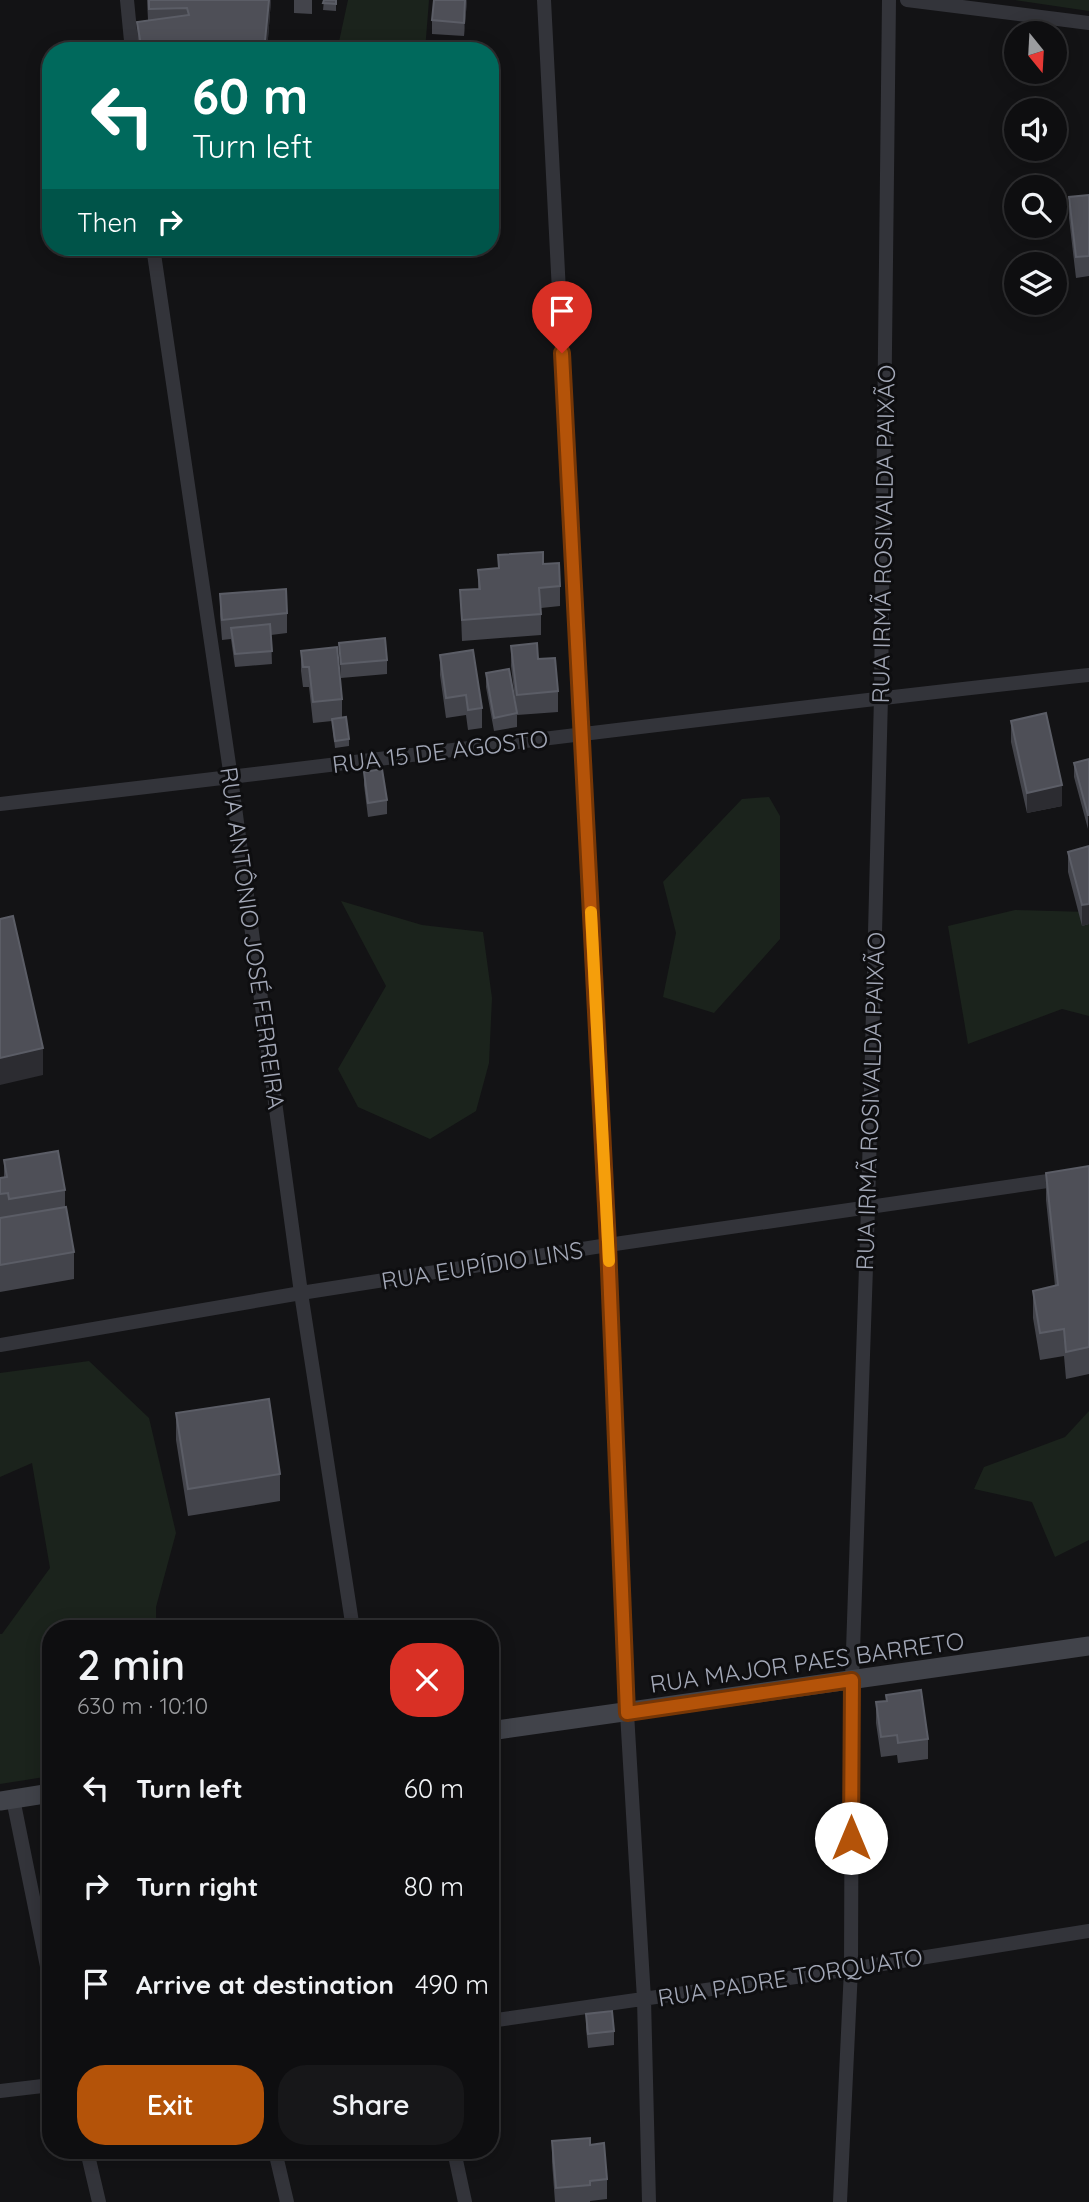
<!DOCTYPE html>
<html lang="en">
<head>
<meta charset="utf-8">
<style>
	:root { --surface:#0e0e10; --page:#171719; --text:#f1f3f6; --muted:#9b9c9f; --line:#2e2e30; --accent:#b45309 }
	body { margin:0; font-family:Quicksand,sans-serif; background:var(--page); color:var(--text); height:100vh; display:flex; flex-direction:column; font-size:26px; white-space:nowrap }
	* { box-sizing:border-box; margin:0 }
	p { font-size:23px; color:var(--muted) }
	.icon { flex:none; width:38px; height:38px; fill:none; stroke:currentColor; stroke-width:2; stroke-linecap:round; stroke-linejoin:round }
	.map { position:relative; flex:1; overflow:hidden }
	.sheet { position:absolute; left:42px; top:1620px; width:457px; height:539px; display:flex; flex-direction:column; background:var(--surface); border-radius:28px; box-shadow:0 4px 18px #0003,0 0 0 2px var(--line) }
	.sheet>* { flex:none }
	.top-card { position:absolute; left:42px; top:42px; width:457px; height:214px; border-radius:28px; box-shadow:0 4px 18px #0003,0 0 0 2px var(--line); background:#00695c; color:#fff; overflow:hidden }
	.needle { width:46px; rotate:162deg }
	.fabs { position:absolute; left:1004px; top:21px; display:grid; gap:14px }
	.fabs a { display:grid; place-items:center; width:63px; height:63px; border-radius:50%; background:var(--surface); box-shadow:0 4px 18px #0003,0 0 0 2px var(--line); font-size:35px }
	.pin { position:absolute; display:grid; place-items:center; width:60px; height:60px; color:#fff; margin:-72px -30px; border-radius:50% 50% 50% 0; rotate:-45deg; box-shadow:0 0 7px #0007 }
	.pin .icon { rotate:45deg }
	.me { position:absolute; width:77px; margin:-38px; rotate:0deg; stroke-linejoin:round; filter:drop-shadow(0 0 5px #0008) }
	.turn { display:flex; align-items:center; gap:24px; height:147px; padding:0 35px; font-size:32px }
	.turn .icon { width:91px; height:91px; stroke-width:2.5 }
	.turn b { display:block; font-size:49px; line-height:60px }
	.then { display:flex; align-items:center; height:66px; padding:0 35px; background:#0003; gap:14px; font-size:26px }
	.round { display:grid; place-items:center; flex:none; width:74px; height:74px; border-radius:28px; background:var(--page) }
	.summary { display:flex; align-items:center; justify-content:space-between; height:119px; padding:0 35px }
	h1 { font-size:42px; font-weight:600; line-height:52px }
	.primary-button { display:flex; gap:14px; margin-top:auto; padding:14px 35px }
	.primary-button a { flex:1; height:80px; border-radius:28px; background:var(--accent); color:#fff; font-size:28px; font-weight:600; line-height:80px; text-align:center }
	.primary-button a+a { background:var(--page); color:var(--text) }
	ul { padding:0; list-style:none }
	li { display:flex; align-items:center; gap:21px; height:98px; padding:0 35px }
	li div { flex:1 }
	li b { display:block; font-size:26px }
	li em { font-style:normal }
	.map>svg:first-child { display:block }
</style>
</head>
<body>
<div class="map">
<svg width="1089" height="2202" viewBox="0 0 1089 2202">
	<rect width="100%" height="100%" fill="#131315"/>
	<!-- green -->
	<path fill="#1b231c" d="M 348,0 L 429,0 L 425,51 L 337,51 Z
		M 1015,0 L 1089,0 L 1089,11 Z
		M 769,797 L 780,816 L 780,939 L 714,1013 L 663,997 L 676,933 L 663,882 L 742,799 Z
		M 341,901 L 422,925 L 483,932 L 492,998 L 489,1063 L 476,1111 L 430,1139 L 358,1107 L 338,1069 L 386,986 Z
		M 1015,910 L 1089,912 L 1089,1016 L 1062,1009 L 968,1044 L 948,926 Z
		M 89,1361 L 149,1418 L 176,1533 L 156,1607 L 156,1629 L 51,1629 L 51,1776 L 0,1784 L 0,1634 L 2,1634 L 50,1568 L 32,1463 L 0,1477 L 0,1373 Z
		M 1089,1411 L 1089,1540 L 1055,1557 L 1032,1502 L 974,1489 L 984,1467 L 1065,1437 Z"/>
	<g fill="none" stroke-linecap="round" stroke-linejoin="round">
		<!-- street -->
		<path stroke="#33343a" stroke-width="14" d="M 127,0 L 132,51
			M 544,0 L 608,1245 L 627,1713 L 644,1999 L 649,2202
			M 907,0 L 1089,23
			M 153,247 L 231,778 L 301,1293 L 353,1629
			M 0,804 C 363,763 725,714 1089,675
			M 0,1345 L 301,1293 L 608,1245 L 1089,1175
			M 13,1799 L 51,1986
			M 490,2021 L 851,1969 L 1089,1931
			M 0,2091 L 51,2085
			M 87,2151 L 99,2202
			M 275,2151 L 287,2202
			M 454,2151 L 465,2202
			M 840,2202 L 851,1969 L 852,1680 L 868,1208 L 881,697 L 889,0"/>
		<!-- secondary -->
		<path stroke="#41434a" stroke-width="19" d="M 490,1731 L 1089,1646
			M 0,1801 L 51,1793"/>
	</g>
	<!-- wall -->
	<path fill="#43444b" d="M 147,0 L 271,0 L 267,51 L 138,51 L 137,22 L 148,20 Z
		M 294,0 L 312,0 L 312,14 L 294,13 Z
		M 324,0 L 336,0 L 336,11 L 323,10 Z
		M 467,0 L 464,36 L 432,34 L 432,20 Z
		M 1089,195 L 1089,276 L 1076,278 L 1069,218 L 1069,197 Z
		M 498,555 L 543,564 L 560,586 L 560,606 L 541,608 L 541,635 L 462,641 L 460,590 L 478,589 L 478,570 L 498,568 Z
		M 220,594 L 287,613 L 287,633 L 271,635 L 272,664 L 235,667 L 231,639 L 222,640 L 220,615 Z
		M 339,643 L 387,660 L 387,674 L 341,678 Z
		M 511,646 L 538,659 L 558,691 L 558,712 L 517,715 L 511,666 Z
		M 301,651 L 342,699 L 342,717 L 349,739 L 349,746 L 335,748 L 332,721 L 313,723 L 309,687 L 303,687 L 301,671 Z
		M 440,655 L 482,708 L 482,728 L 468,730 L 466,715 L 446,718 L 440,675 Z
		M 486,673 L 517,713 L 517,727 L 494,731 L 486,687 Z
		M 1011,721 L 1062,806 L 1027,813 L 1011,742 Z
		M 1089,759 L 1088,829 L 1074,777 L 1074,763 Z
		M 364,772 L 387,800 L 387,814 L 368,817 L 364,785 Z
		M 1089,846 L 1089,924 L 1082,926 L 1068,872 L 1068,852 Z
		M 4,1160 L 65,1190 L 65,1207 L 74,1252 L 74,1279 L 0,1292 L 0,1178 L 4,1178 Z
		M 1089,1166 L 1089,1374 L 1066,1379 L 1064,1356 L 1040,1360 L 1033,1318 L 1033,1291 L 1055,1286 L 1046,1200 L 1046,1173 Z
		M 176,1413 L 280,1474 L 280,1501 L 188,1516 L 176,1440 Z
		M 886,1695 L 928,1739 L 928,1759 L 898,1763 L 897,1755 L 881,1757 L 876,1723 L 876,1702 L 886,1701 Z
		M 586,2014 L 614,2031 L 614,2045 L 588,2048 L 586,2028 Z
		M 552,2141 L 590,2145 L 607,2179 L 607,2199 L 590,2201 L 590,2202 L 555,2202 L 552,2162 Z"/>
	<!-- shaded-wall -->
	<path fill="#2c2c31" d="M 269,0 L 271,0 L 267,51 L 264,51 Z
		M 465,0 L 467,0 L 464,36 L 464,23 Z
		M 1062,785 L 1062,806 L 1027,813 L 1027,793 Z
		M 1089,904 L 1089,924 L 1082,926 L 1082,905 Z
		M 43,1048 L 43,1075 L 0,1085 L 0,1058 Z"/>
	<!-- building -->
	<path fill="#4e4f57" stroke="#5b5d66" stroke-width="2" d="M 149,0 L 269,0 L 264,51 L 142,51 L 137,22 L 189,15 L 187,8 L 149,9 Z
		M 324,0 L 336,0 L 336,4 L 323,3 Z
		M 434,0 L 465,0 L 464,23 L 432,20 Z
		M 1089,195 L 1089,256 L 1076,257 L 1069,197 Z
		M 543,552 L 543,564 L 559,563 L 560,586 L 539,588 L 541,614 L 462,620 L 460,590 L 480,589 L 478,570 L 499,568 L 498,555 Z
		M 286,589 L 287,613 L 222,620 L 220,594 Z
		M 270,624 L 272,651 L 235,654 L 231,628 Z
		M 385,638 L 387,660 L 341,664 L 339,643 Z
		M 537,643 L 538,659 L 555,658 L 558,691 L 517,695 L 511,646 Z
		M 337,647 L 342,699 L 313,702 L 309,667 L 303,667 L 301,651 Z
		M 473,650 L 482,708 L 468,710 L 466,695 L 446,698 L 440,655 Z
		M 509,669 L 517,713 L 494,718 L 486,673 Z
		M 1046,713 L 1062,785 L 1027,793 L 1011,721 Z
		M 346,717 L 349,739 L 335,741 L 332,719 Z
		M 1089,759 L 1089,815 L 1088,815 L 1074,763 Z
		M 382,769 L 387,800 L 368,803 L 364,772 Z
		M 1089,846 L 1089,904 L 1082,905 L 1068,852 Z
		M 13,916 L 43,1048 L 0,1058 L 0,919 Z
		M 58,1151 L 65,1190 L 9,1199 L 8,1193 L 0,1194 L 0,1178 L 7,1177 L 4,1160 Z
		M 1089,1166 L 1089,1347 L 1066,1352 L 1064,1329 L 1040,1333 L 1033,1291 L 1058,1285 L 1046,1173 Z
		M 66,1207 L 74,1252 L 0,1265 L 0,1218 Z
		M 269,1399 L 280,1474 L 188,1489 L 176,1413 Z
		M 921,1690 L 928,1739 L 898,1743 L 897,1735 L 881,1737 L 876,1702 L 887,1701 L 886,1695 Z
		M 612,2011 L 614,2031 L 588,2034 L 586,2014 Z
		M 590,2138 L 590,2145 L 604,2143 L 607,2179 L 590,2181 L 590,2185 L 556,2188 L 552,2141 Z"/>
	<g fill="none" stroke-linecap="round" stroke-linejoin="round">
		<defs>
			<path id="route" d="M 562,353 L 608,1245 L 627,1713 L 852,1680 L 851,1838"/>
		</defs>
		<!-- route casing -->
		<use href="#route" stroke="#753606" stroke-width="18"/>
		<!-- route -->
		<use href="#route" stroke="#b45309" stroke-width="12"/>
		<!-- slow -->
		<path stroke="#f59e0b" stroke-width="12" d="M 591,912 L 609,1261"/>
	</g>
	<g text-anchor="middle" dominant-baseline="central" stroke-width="6" stroke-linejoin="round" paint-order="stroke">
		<!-- street labels -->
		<g font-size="24" fill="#a3a8b7" stroke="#0e0e10">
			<text transform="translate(883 534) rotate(-89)">RUA IRMÃ ROSIVALDA PAIXÃO</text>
			<text transform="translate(440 751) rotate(-7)">RUA 15 DE AGOSTO</text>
			<text transform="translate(253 938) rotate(82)">RUA ANTÔNIO JOSÉ FERREIRA</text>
			<text transform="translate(870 1101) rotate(-88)">RUA IRMÃ ROSIVALDA PAIXÃO</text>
			<text transform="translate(482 1265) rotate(-9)">RUA EUPÍDIO LINS</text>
			<text transform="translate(807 1662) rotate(-8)">RUA MAJOR PAES BARRETO</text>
			<text transform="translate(790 1977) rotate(-9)">RUA PADRE TORQUATO</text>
		</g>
	</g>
</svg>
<div class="fabs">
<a><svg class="needle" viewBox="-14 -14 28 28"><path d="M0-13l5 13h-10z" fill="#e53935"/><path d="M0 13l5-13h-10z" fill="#9b9c9f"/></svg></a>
<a><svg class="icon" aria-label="sound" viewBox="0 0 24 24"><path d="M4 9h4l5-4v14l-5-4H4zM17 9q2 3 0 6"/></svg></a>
<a><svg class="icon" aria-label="search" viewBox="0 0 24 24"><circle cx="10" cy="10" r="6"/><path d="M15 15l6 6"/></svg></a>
<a><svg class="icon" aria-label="layers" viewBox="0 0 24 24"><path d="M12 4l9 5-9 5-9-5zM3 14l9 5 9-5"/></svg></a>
</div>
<div class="pin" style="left:562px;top:353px;background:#d93025"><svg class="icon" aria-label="arrive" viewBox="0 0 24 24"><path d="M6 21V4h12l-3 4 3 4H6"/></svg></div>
<svg class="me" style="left:851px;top:1838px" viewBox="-20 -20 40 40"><circle r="19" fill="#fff"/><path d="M0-13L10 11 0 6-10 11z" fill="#b45309"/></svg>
<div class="top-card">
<div class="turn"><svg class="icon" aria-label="left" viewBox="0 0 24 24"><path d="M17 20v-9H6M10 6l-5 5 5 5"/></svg><div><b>60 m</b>Turn left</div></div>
<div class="then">Then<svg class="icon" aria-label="right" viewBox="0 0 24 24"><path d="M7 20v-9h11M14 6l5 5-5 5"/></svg></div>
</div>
<section class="sheet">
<div class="summary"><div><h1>2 min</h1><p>630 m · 10:10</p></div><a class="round" style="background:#d93025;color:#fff"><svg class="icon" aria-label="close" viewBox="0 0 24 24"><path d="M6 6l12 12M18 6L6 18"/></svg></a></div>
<ul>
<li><svg class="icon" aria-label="left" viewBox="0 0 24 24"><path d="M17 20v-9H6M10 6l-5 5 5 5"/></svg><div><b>Turn left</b></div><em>60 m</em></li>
<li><svg class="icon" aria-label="right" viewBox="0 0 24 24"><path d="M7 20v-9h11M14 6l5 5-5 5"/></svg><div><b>Turn right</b></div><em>80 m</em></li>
<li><svg class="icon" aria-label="arrive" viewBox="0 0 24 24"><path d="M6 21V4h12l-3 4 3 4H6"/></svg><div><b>Arrive at destination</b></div><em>490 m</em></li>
</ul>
<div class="primary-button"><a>Exit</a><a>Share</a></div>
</section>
</div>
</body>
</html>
